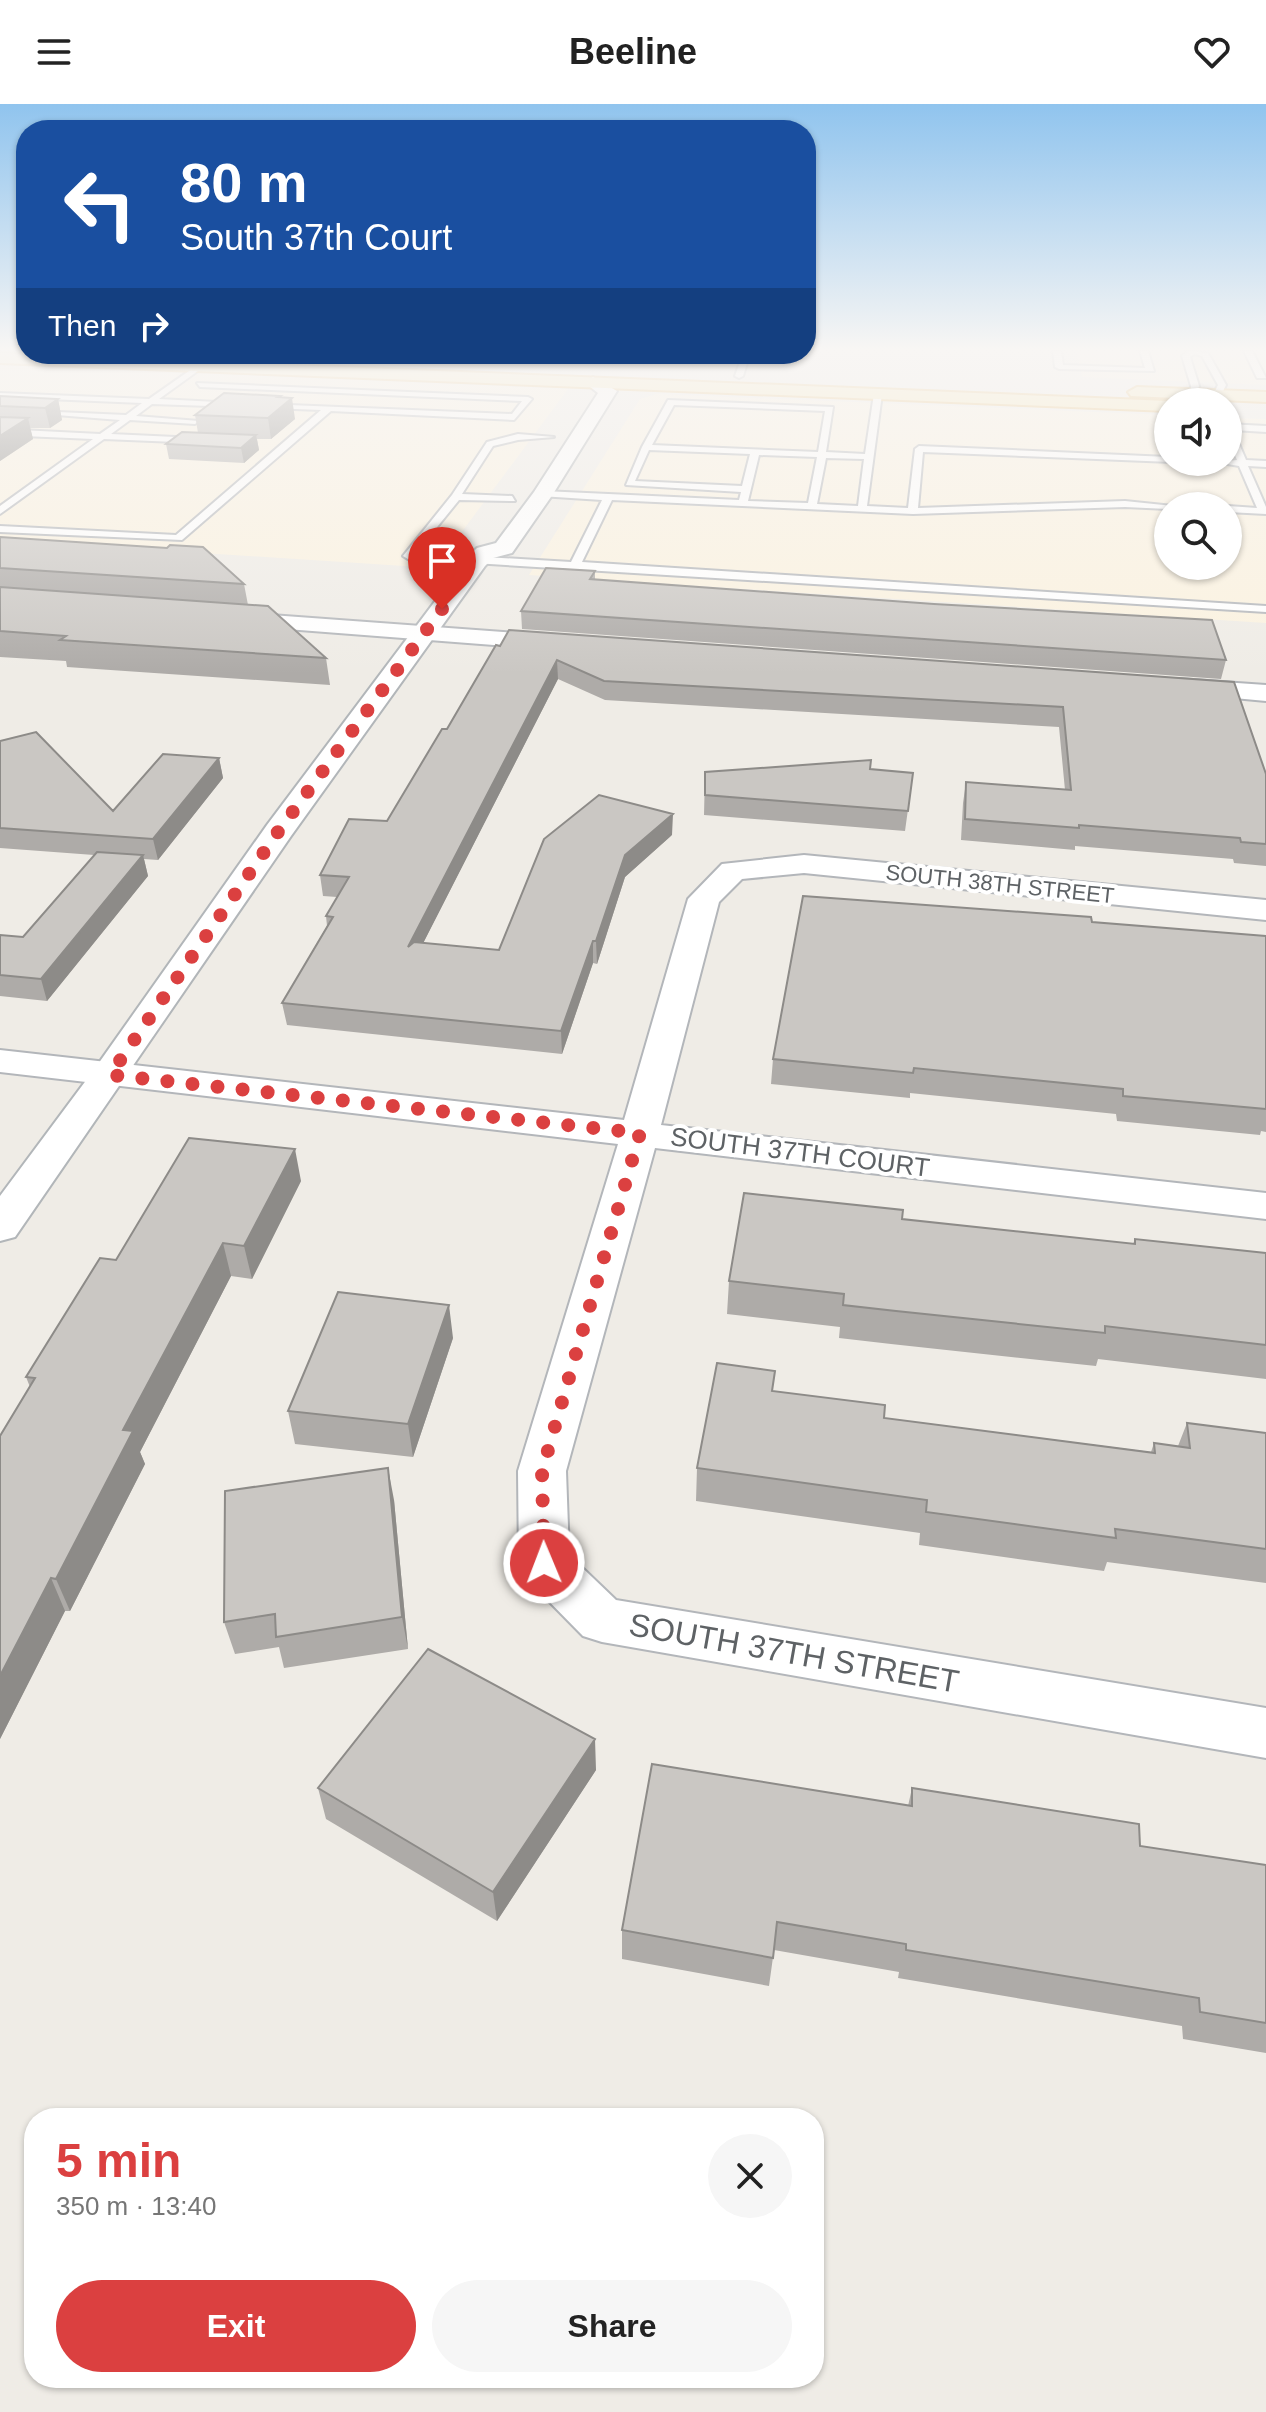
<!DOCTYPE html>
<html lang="en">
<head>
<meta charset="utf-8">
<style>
	:root { --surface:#fff; --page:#f6f6f6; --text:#222; --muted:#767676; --accent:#db4040 }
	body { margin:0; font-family:Arial,sans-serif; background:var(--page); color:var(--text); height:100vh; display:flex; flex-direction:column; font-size:30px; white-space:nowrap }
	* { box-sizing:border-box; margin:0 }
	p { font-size:26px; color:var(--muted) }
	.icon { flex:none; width:44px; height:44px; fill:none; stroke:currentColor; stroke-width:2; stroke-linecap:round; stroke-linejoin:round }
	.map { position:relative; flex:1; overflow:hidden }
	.panel { position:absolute; left:24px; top:2004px; width:800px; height:280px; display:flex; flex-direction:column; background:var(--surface); border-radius:32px; box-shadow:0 2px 6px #0004 }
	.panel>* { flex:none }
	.banner { position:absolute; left:16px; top:16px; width:800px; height:244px; border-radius:32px; box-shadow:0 2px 6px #0004; background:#1a4fa0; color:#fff; overflow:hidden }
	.fabs { position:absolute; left:1154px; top:284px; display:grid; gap:16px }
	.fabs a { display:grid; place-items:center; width:88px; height:88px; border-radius:50%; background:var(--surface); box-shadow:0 2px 6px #0004; font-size:40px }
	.pin { position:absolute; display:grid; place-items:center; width:68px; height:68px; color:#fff; margin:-82px -34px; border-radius:50% 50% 50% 0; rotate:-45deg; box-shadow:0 0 8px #0007 }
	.pin .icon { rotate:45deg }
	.me { position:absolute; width:88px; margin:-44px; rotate:359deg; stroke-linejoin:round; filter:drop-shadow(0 0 6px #0008) }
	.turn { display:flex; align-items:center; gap:28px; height:168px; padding:0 32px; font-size:36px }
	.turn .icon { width:104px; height:104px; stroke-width:2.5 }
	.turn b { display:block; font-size:56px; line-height:68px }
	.then { display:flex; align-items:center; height:76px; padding:0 32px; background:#0003; gap:16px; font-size:30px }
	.round { display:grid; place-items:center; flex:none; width:84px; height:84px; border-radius:42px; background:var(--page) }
	.summary { display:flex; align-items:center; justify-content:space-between; height:136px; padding:0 32px }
	h1 { font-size:48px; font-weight:600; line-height:60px; color:var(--accent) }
	.action { display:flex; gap:16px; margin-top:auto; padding:16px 32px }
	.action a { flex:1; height:92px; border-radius:48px; background:var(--accent); color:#fff; font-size:32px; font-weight:600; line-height:92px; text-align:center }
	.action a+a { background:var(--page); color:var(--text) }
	header { display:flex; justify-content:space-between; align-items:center; height:104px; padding:0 32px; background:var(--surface); font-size:36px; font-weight:600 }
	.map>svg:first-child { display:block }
</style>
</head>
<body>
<header><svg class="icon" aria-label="menu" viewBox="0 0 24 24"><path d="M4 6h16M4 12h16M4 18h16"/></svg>Beeline<svg class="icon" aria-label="heart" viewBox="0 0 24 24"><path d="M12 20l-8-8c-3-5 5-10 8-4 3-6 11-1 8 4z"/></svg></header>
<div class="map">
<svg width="1266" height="2308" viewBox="0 0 1266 2308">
	<rect width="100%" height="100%" fill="#efece6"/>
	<!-- commercial -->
	<path fill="#fbf2df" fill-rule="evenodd" d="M 1077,247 L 1266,247 L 1266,281 L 1082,273 Z
		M 380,250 L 762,250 L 756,266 Z
		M 0,261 L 568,285 L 435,464 L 0,436 Z
		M 657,290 L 1168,311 L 1168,358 L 1228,358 L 1228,314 L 1266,315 L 1266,519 L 529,471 L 640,295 ZM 1168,402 L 1228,402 L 1228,462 L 1168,462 Z"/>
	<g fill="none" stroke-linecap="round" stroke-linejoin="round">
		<defs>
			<path id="lane" d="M 1053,247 L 1061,247 L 1063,261 L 1145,264 L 1140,247 L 1148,247 L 1154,267 L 1059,265 L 1055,263 Z
				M 1188,247 L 1208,249 L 1226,281 L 1220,293 L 1213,291 L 1218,281 L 1202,252 L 1194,250 L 1190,253 L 1199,282 L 1196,293 L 1190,293 L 1191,282 L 1182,252 Z
				M 1244,247 L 1252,247 L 1266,274 L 1257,274 Z
				M 340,250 L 350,250 L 334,257 Z
				M 651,250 L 748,256 L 743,272 L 739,274 L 735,272 L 740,258 Z
				M 199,260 L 202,264 L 159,295 L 236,299 L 239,303 L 152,300 L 136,312 L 199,317 L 195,320 L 130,316 L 111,330 L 197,334 L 200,339 L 104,335 L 0,410 L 0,402 L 93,335 L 0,331 L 0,325 L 100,330 L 120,316 L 31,309 L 35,307 L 126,311 L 142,299 L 0,293 L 0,289 L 149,295 Z
				M 197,279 L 528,293 L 532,295 L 514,316 L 331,307 L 182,436 L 0,428 L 0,422 L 176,431 L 321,306 L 268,304 L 265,300 L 512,310 L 522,297 L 200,283 Z
				M 878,288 L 882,290 L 867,402 L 908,404 L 915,345 L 919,342 L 1168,353 L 1171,358 L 923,348 L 918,404 L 1125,397 L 1173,402 L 1168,402 L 1168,405 L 1125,403 L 913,410 L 612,396 L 582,458 L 1266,502 L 1266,508 L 408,455 L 403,452 L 452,391 L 487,338 L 518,330 L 554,333 L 518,336 L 493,342 L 462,390 L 512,392 L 515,397 L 459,396 L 416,449 L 571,458 L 602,396 L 540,392 L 543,387 L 739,396 L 741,388 L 626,381 L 642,343 L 668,296 L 833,303 L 826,348 L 865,350 L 874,290 ZM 674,301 L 825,307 L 818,348 L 652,341 ZM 649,346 L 750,350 L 742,382 L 635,377 ZM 759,351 L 817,353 L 808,399 L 748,397 ZM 826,354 L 864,355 L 858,402 L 817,400 Z
				M 1228,320 L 1266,322 L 1266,328 L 1233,326 L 1246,356 L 1266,357 L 1266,363 L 1248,362 L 1266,403 L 1266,410 L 1228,408 L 1228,402 L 1257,404 L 1239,362 L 1216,358 L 1237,356 L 1228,335 Z"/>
			<path id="street" d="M 230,508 L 559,532 L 568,534 L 571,539 L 568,544 L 559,546 L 222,520 L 218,515 L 222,510 Z
				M 1179,575 L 1266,581 L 1266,597 L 1170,588 L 1166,583 L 1170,578 Z
				M 804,751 L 1266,796 L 1266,816 L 804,769 L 742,775 L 719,798 L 661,1021 L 1266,1089 L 1266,1115 L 655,1044 L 566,1367 L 569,1451 L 616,1496 L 1266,1604 L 1266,1654 L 602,1538 L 583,1532 L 526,1474 L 519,1459 L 518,1367 L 618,1040 L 0,968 L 0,946 L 624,1016 L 688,795 L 722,760 Z"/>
			<path id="secondary" d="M 593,273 L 617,287 L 553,390 L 512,449 L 493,454 L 485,462 L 291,732 L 15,1133 L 0,1137 L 0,1092 L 96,963 L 267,721 L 469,452 L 477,444 L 496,439 L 534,388 L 598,289 L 584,278 Z"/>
			<path id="primary" d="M 0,249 L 1168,297 L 1174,298 L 1168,298 L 1168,307 L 0,259 Z
				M 1137,283 L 1266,288 L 1266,298 L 1131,292 L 1128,288 Z"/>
		</defs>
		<!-- lane casing -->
		<use href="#lane" stroke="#b3b6ba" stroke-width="4"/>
		<!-- street casing -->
		<use href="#street" stroke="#b3b6ba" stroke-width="4"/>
		<!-- secondary casing -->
		<use href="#secondary" stroke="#b2b6b9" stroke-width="4"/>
		<!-- primary casing -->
		<use href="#primary" stroke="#e6b968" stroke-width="4"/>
		<!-- lane -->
		<use href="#lane" fill="#fff" fill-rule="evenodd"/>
		<!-- street -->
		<use href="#street" fill="#fff" fill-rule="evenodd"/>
		<!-- secondary -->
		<use href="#secondary" fill="#fff" fill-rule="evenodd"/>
		<!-- primary -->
		<use href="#primary" fill="#f8e8b1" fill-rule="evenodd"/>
	</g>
	<!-- wall -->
	<path fill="#aeaba8" d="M 0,292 L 58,295 L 62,316 L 50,324 L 30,324 L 33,335 L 0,357 Z
		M 280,294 L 295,315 L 271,335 L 257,335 L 259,346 L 244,359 L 169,355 L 166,340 L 198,329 L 195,311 Z
		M 0,433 L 244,480 L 248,501 L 326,554 L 330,581 L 67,563 L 66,557 L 0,553 Z
		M 595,467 L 595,475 L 1226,556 L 1221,575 L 522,525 L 521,507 Z
		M 496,541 L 1234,578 L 1266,670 L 1266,762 L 1234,759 L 1233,755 L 1075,742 L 1075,746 L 961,736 L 963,699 L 966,678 L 1065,686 L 1059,623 L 605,596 L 558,575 L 423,839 L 499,846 L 672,731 L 625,773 L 597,860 L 593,859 L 562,950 L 287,921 L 282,899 L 327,822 L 326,812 L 337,793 L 323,792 L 320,771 L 387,717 L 447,625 Z
		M 0,637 L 113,707 L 219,654 L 223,674 L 158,756 L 144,755 L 148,772 L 47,897 L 0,892 L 0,831 L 23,833 L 94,751 L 0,744 Z
		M 870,665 L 913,669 L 905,727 L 704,711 L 705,668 Z
		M 1092,818 L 1266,832 L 1266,1028 L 1261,1027 L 1260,1031 L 1117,1017 L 1116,1010 L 910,989 L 910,994 L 771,980 L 773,955 Z
		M 301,1077 L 252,1175 L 231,1172 L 140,1348 L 145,1360 L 70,1507 L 65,1507 L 0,1635 L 30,1283 L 26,1273 L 116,1156 Z
		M 902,1115 L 1133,1140 L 1135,1135 L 1266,1149 L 1266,1275 L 1098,1255 L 1096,1262 L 891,1240 L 839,1234 L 840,1223 L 727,1210 L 729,1177 Z
		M 453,1234 L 413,1353 L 295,1340 L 288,1307 Z
		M 773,1287 L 884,1314 L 1151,1348 L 1154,1339 L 1178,1342 L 1187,1319 L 1266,1329 L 1266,1479 L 1107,1458 L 1104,1467 L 919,1441 L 920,1429 L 696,1397 L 697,1364 Z
		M 394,1396 L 408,1545 L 284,1564 L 279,1543 L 235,1550 L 224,1518 Z
		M 596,1666 L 497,1817 L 326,1715 L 318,1684 Z
		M 912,1684 L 1140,1742 L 1266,1761 L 1266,1949 L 1183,1935 L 1182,1922 L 898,1874 L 899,1868 L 774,1846 L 769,1882 L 622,1855 L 622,1826 L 908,1702 Z"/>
	<!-- shaded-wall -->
	<path fill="#8d8b88" d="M 280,292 L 282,303 L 292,294 L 295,315 L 271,335 L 268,314 Z
		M 58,295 L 62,316 L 50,324 L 45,304 Z
		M 28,314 L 33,335 L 0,357 L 0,332 Z
		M 256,331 L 259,346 L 244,359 L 241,344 Z
		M 557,556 L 558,575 L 410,865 L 408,843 Z
		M 219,654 L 223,674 L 158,756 L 153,735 Z
		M 673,710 L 672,731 L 625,773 L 597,860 L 596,837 L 625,751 Z
		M 143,751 L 148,772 L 47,897 L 41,875 Z
		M 593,837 L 593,859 L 562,950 L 561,927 Z
		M 295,1045 L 301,1077 L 252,1175 L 244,1142 Z
		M 223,1139 L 231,1172 L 140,1348 L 145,1360 L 70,1507 L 56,1475 L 123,1326 Z
		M 449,1201 L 453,1234 L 413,1353 L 408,1320 Z
		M 388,1364 L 394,1396 L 408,1545 L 402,1513 Z
		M 51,1474 L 65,1507 L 0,1635 L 0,1572 Z
		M 595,1635 L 596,1666 L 497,1817 L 493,1788 Z"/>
	<!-- building -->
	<path fill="#cac7c3" stroke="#8d8b88" stroke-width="2" d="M 224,289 L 280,292 L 278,293 L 292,294 L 268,314 L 195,311 Z
		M 0,292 L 58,295 L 45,304 L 0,302 Z
		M 0,313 L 28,314 L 0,332 Z
		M 182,328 L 256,331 L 241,344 L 166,340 Z
		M 0,433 L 167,444 L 170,441 L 203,443 L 244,480 L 0,464 Z
		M 546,464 L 595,467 L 590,475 L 934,500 L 1212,516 L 1226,556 L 521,507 Z
		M 0,483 L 268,502 L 326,554 L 60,536 L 66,532 L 0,527 Z
		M 509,526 L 1234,578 L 1266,670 L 1266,740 L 1241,738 L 1240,734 L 1079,721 L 1079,724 L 965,715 L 966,678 L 1071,686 L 1063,603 L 604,577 L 557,556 L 408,843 L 414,838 L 499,846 L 544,735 L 599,691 L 673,710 L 625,751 L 596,837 L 593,837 L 561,927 L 282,899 L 333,813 L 326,812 L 349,773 L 320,771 L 349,715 L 387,717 L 442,625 L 447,625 L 496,541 L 500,542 Z
		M 36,628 L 113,707 L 163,650 L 219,654 L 153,735 L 0,724 L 0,637 Z
		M 871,656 L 870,665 L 913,669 L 908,707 L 705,691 L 705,668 Z
		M 97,748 L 143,751 L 41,875 L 0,871 L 0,831 L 23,833 Z
		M 803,792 L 1091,813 L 1092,818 L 1266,832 L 1266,1005 L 1123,992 L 1123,985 L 914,964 L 913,969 L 773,955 Z
		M 189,1034 L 295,1045 L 244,1142 L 223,1139 L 123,1326 L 133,1327 L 56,1475 L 51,1474 L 0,1572 L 0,1332 L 35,1274 L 26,1273 L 100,1154 L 116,1156 Z
		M 744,1089 L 903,1106 L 902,1115 L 1135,1140 L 1135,1135 L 1266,1149 L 1266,1241 L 1105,1222 L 1105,1229 L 896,1207 L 843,1201 L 844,1190 L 729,1177 Z
		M 338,1188 L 449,1201 L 408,1320 L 288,1307 Z
		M 717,1259 L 775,1267 L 772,1287 L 885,1301 L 884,1314 L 1155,1349 L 1154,1339 L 1190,1344 L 1187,1319 L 1266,1329 L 1266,1445 L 1115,1425 L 1116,1434 L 926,1408 L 927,1396 L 697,1364 Z
		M 388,1364 L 402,1513 L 276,1533 L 275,1510 L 224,1518 L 225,1387 Z
		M 428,1545 L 595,1635 L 493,1788 L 318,1684 Z
		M 652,1660 L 912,1702 L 912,1684 L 1139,1720 L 1140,1742 L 1266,1761 L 1266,1919 L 1200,1908 L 1199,1894 L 906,1846 L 906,1840 L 777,1818 L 773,1854 L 622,1826 Z"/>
	<!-- sky -->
	<linearGradient id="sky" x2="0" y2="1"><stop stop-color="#90c4ee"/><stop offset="0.43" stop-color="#f8f6f4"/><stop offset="1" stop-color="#f8f6f4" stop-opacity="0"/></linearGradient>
	<rect width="1266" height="570" fill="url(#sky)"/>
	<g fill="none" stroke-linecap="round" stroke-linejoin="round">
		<!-- route -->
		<path stroke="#db4040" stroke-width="14" stroke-dasharray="0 25.2" d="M 442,505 L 278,728 L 110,971 L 640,1029 L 542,1367 L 544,1459"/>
	</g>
	<g text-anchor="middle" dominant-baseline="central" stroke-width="8" stroke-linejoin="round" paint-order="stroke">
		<!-- far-street labels -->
		<g font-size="22" fill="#5e6265" stroke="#fff">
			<text transform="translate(1000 780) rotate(6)">SOUTH 38TH STREET</text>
		</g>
		<!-- street labels -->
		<g font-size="26" fill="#5e6265" stroke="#fff">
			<text transform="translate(800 1048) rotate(7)">SOUTH 37TH COURT</text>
		</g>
		<!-- near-street labels -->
		<g font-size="32" fill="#5e6265" stroke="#fff">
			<text transform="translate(794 1549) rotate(10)">SOUTH 37TH STREET</text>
		</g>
	</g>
</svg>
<div class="fabs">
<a><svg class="icon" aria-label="sound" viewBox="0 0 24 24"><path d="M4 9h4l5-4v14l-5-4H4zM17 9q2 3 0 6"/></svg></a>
<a><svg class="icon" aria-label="search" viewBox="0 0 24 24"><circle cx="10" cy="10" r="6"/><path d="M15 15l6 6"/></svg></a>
</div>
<div class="pin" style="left:442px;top:505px;background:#d93025"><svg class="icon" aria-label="arrive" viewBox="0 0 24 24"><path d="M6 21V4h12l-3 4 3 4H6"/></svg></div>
<svg class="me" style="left:544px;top:1459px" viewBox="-20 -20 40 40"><circle r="17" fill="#db4040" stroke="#fff" stroke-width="3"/><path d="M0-11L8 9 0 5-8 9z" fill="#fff"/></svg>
<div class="banner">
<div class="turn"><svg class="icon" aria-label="left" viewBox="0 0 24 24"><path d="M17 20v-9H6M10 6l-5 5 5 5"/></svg><div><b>80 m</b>South 37th Court</div></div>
<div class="then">Then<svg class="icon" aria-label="right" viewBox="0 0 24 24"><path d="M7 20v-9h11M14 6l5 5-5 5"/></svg></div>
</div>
<section class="panel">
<div class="summary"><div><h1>5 min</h1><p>350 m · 13:40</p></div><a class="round"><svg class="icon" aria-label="close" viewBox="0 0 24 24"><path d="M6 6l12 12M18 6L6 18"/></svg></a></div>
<div class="action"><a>Exit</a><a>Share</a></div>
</section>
</div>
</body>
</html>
